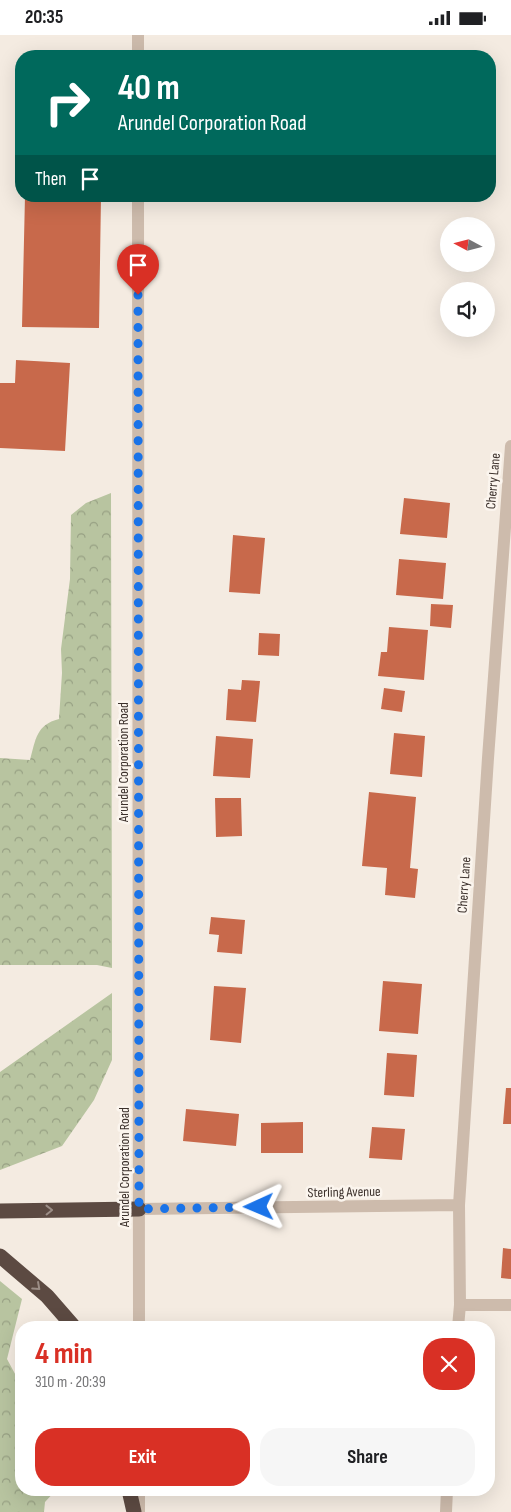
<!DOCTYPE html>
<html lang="en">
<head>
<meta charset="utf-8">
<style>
	:root { --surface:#fff; --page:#f6f6f6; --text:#202124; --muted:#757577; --accent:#d93025 }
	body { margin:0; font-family:"Sofia Sans Condensed",sans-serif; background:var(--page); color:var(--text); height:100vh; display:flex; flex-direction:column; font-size:19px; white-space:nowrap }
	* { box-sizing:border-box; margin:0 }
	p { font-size:16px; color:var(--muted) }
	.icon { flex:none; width:28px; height:28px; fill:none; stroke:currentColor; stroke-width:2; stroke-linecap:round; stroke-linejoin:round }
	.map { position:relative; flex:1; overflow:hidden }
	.panel { position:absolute; left:15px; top:1286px; width:480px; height:175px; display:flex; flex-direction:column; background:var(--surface); border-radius:20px; box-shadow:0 5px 20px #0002 }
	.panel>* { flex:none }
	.hud { position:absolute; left:15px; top:15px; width:481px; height:152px; border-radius:20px; box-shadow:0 5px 20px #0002; background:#00695c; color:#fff; overflow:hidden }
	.needle { width:32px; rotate:277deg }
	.controls { position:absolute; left:440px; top:182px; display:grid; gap:10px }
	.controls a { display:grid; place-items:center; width:55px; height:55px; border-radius:50%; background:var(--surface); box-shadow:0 5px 20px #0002; font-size:25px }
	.pin { position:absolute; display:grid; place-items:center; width:42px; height:42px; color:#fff; margin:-51px -21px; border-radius:50% 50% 50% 0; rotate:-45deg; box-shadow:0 0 5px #0007 }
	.pin .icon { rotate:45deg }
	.me { position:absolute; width:55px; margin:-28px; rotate:269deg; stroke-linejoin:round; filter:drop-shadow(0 0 4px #0008) }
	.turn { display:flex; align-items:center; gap:18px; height:105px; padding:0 20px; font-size:22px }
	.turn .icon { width:65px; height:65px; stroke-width:2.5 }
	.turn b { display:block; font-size:35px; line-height:42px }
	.then { display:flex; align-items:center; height:48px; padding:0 20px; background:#0003; gap:10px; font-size:19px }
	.round { display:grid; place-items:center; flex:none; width:52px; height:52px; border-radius:20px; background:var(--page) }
	.head { display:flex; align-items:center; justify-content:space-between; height:85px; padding:0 20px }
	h1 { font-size:30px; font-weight:700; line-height:38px; color:var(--accent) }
	.action { display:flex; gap:10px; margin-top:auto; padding:10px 20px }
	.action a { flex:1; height:58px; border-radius:20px; background:var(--accent); color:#fff; font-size:20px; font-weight:700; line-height:58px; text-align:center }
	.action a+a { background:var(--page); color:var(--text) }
	.status { display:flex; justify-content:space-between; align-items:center; height:35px; padding:0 25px; background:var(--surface); direction:ltr }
	.status svg { height:14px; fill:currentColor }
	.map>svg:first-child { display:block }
</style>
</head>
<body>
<div class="status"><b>20:35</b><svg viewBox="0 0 49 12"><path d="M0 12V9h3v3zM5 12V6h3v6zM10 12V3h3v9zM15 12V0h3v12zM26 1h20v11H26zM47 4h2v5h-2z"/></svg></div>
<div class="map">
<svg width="511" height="1477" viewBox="0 0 511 1477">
	<defs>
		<pattern id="forest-crowns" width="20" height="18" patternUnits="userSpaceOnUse" patternTransform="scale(1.25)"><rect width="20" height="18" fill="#b8c4a0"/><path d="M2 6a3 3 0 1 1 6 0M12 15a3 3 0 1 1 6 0" fill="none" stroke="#97a083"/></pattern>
	</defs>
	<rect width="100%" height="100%" fill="#f4ebe1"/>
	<!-- forest -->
	<path fill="url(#forest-crowns)" d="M 111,458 L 112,933 L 97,930 L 0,930 L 0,723 L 30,725 C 36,704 36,690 59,684 L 62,638 L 61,614 L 70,544 L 71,480 L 86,468 Z
		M 112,958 L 112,1025 L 94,1065 L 62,1111 L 0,1135 L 0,1037 Z
		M 0,1246 L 22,1264 L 7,1324 L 21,1350 L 21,1455 L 56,1455 L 45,1467 L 44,1477 L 0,1477 Z"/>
	<!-- building -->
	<path fill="#c8694b" d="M 25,161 L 101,161 L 99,293 L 22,292 Z
		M 16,325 L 70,328 L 65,416 L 0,413 L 0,348 L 15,348 Z
		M 404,463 L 450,468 L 447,503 L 400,499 Z
		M 233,500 L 265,503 L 260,559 L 229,557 Z
		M 399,524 L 446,528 L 443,564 L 396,560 Z
		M 431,569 L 453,570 L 451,593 L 430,591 Z
		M 389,592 L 428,595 L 424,645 L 378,641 L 381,617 L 387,617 Z
		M 259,598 L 280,599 L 279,621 L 258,620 Z
		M 242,645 L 260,646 L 256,687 L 226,685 L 228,654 L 241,655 Z
		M 384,653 L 405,656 L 402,677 L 381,674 Z
		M 394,698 L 425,701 L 422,742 L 390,739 Z
		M 216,701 L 253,704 L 250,743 L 213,741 Z
		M 369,757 L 416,762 L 410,833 L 418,834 L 415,863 L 385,860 L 387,833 L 362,831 Z
		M 215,763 L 241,763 L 242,801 L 216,802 Z
		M 211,882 L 245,885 L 242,919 L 217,917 L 219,900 L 209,899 Z
		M 383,946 L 422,949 L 418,999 L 379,996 Z
		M 214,951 L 246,953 L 241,1008 L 210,1005 Z
		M 387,1018 L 417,1020 L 414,1062 L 384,1060 Z
		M 506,1053 L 511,1053 L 511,1089 L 503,1089 Z
		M 186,1074 L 239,1079 L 236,1111 L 183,1106 Z
		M 303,1087 L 303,1118 L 261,1118 L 261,1088 Z
		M 372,1092 L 405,1094 L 402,1125 L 369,1123 Z
		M 503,1213 L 511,1214 L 511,1244 L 501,1243 Z"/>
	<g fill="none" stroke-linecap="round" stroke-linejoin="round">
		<!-- minor -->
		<path stroke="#cdbbac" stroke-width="12" d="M 138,0 L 138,21
			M 138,161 L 139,1292
			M 139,1174 L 459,1170
			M 460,1270 L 511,1270
			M 458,1292 L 460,1270 L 459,1170 L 488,723 L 511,411
			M 139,1455 L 139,1477
			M 446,1477 L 447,1455"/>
		<!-- highway -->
		<path stroke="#5c4a42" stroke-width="15" d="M 0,1176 L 139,1174
			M 0,1221 L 47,1261 L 74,1292
			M 129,1455 L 134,1477"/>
	</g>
	<!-- one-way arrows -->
	<defs><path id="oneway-chevron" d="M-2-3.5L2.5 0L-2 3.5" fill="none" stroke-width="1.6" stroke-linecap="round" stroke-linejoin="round" transform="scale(1.25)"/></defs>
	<g stroke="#9c8e87">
		<use href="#oneway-chevron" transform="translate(49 1175) rotate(-1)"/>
		<use href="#oneway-chevron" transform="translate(37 1252) rotate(42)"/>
	</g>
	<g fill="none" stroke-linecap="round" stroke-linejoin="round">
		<!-- route -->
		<path stroke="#1a73e8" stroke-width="9" stroke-dasharray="0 16.2" d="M 138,260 L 139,1174 L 259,1172"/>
	</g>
	<g text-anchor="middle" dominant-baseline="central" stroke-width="5" stroke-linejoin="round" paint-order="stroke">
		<!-- street labels -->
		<g font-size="14" fill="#3b302b" stroke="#fbf5ee">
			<text transform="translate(493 446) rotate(-85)">Cherry Lane</text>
			<text transform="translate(123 727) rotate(-90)">Arundel Corporation Road</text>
			<text transform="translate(464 850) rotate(-86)">Cherry Lane</text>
			<text transform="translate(124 1132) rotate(-90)">Arundel Corporation Road</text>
			<text transform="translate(344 1157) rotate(-1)">Sterling Avenue</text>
		</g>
	</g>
</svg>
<div class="controls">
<a><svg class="needle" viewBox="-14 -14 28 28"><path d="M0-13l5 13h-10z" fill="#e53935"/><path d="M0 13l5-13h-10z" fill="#757577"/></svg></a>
<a><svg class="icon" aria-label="sound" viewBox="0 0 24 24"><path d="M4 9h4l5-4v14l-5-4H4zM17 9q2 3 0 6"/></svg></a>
</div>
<div class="pin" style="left:138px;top:260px;background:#d93025"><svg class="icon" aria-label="arrive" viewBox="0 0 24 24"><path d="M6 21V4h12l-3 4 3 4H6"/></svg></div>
<svg class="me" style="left:259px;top:1172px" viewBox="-20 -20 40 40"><path d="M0-17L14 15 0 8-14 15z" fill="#1a73e8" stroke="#fff" stroke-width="4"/></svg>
<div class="hud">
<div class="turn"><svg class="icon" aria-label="right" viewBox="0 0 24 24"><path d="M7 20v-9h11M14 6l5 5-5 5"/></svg><div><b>40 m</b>Arundel Corporation Road</div></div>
<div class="then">Then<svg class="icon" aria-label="arrive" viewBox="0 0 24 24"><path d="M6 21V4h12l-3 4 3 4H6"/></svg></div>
</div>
<section class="panel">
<div class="head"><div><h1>4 min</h1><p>310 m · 20:39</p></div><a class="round" style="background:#d93025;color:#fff"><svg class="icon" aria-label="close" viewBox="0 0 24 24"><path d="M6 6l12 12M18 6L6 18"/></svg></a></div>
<div class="action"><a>Exit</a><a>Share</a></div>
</section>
</div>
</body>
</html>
